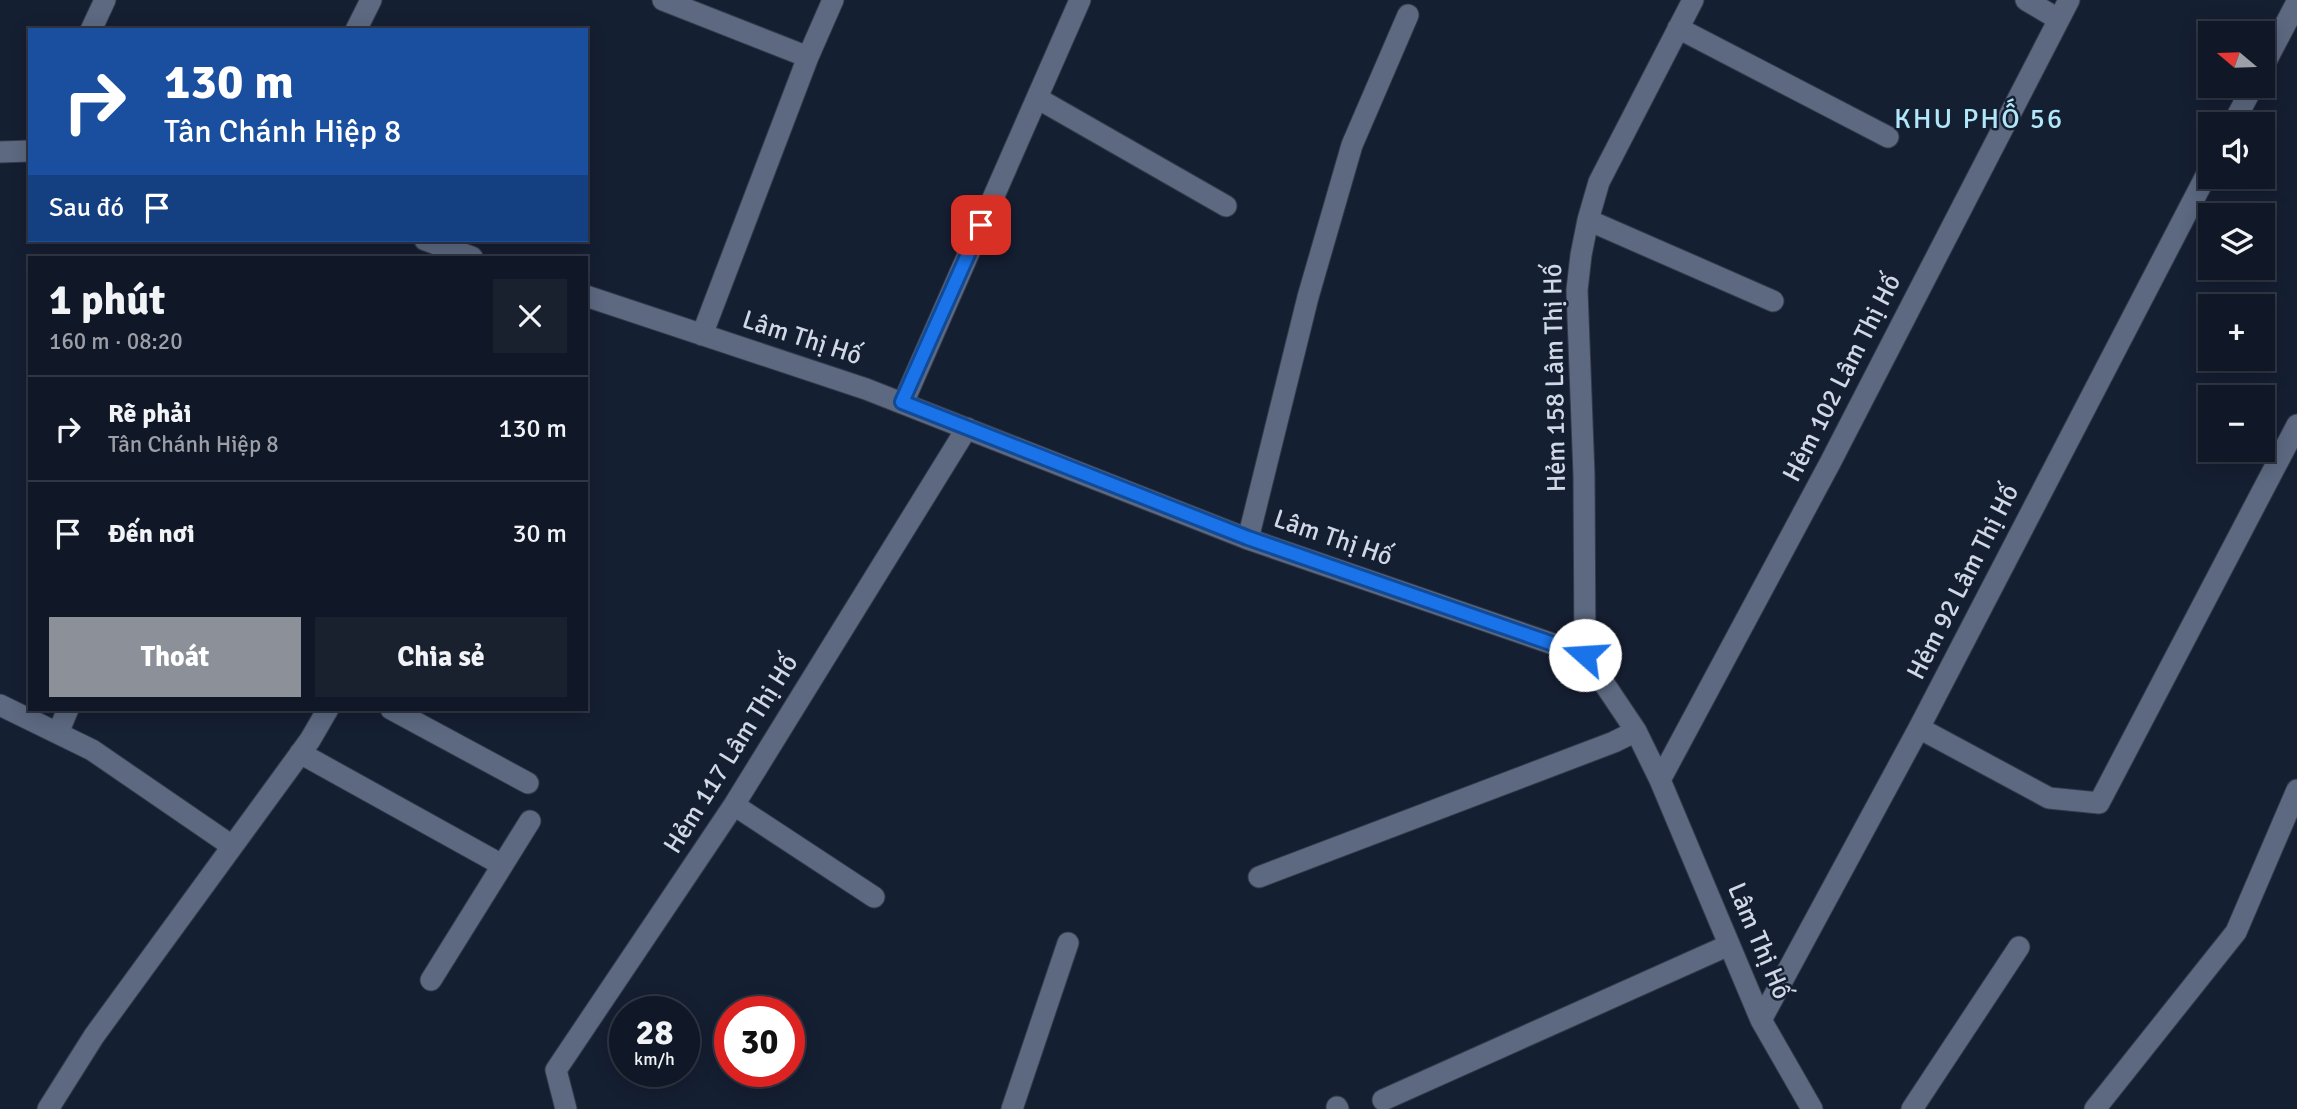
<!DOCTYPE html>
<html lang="vi">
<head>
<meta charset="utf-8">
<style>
	:root { --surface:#101726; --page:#19202e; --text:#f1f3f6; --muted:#9c9fa7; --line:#303643; --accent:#8c9099 }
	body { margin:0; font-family:Signika,sans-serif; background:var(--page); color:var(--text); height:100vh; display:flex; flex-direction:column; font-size:26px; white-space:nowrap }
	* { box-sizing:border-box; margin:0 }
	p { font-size:23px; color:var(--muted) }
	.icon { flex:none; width:38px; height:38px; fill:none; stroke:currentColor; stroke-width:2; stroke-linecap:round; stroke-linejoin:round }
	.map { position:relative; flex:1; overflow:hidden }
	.side { position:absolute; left:28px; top:256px; width:560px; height:455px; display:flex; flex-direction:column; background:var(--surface); border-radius:0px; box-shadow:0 4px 18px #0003,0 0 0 2px var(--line) }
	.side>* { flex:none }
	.guide { position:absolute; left:28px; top:28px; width:560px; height:214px; border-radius:0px; box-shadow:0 4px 18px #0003,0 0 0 2px var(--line); background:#1a4fa0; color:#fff; overflow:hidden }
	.needle { width:46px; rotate:289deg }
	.fabs { position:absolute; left:2198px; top:21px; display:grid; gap:14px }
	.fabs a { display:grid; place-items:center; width:77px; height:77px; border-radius:0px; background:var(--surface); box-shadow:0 4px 18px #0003,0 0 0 2px var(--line); font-size:35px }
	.speed { position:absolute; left:609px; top:996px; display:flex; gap:14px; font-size:35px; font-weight:700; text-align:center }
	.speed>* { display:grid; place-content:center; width:91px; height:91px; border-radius:50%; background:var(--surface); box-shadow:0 4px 18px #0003,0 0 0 2px var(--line); line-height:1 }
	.speed small { font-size:18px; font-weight:400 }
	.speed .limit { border:10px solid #d22; background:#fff; color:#111 }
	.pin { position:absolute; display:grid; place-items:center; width:60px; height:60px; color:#fff; margin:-30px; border-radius:14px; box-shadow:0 4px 10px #0006 }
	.me { position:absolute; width:77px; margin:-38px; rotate:289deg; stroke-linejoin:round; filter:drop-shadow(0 0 5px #0008) }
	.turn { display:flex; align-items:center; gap:24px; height:147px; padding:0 21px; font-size:32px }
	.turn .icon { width:91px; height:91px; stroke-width:2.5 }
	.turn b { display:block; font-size:49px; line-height:60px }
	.then { display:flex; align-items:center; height:66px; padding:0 21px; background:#0003; gap:14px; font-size:26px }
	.round { display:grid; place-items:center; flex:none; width:74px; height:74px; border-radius:0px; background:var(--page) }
	.summary { display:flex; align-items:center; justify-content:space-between; height:119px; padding:0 21px }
	h1 { font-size:42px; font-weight:700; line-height:52px }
	.cta { display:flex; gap:14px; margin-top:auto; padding:14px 21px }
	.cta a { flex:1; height:80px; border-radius:0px; background:var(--accent); color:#fff; font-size:28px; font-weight:700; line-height:80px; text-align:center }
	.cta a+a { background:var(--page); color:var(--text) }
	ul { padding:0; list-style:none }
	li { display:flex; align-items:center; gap:21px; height:105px; padding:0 21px; border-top:2px solid var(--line) }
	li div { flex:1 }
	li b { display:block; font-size:26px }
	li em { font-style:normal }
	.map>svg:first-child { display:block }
</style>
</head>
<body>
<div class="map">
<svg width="2297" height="1109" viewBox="0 0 2297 1109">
	<rect width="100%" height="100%" fill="#151f32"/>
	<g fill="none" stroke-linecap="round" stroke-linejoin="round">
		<defs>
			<path id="minor" d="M 663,0 L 808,57
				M 2026,0 L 2058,19
				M 1678,28 L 1888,137
				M 91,30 L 105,0
				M 356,30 L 371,0
				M 2263,67 L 2297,2
				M 1037,98 L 1226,206
				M 2233,124 L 2253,86
				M 0,152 L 30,151
				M 1588,220 L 1773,301
				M 425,240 L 472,257
				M 586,296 L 866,389 L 1248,539 L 1585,655 L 1636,731 L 1660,780 L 1761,1020 L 1812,1109
				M 702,335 L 808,57 L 833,0
				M 903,403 L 1080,0
				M 1248,539 L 1308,297 L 1352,145 L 1408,15
				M 1585,655 L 1584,475 L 1577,290 L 1581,255 L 1588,220 L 1599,182 L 1693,0
				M 0,705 L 92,750 L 232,846
				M 391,709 L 528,783
				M 1919,728 L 2049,798 L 2099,803 L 2297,425
				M 58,733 L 68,709
				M 300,753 L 502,865
				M 1660,780 L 1830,463 L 2069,0
				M 734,805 L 874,897
				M 1259,877 L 1614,742 L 1636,731
				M 431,980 L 530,821
				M 1761,1020 L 1919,728 L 2210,168
				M 1383,1100 L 1729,945
				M 1337,1107 L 1338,1109
				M 48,1109 L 94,1036 L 310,740 L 328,709
				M 566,1109 L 556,1070 L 734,805 L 967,428
				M 1012,1109 L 1068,943
				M 1912,1109 L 2019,947
				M 2095,1109 L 2236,932 L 2297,790"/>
		</defs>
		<!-- minor casing -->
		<use href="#minor" stroke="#343a4b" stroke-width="23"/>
		<!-- minor -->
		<use href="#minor" stroke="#5c6981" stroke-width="21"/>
	</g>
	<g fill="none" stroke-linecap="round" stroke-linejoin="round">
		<defs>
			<path id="route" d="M 981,225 L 902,402 L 1248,538 L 1585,655"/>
		</defs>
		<!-- route casing -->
		<use href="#route" stroke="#114b97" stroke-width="18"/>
		<!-- route -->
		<use href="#route" stroke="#1a73e8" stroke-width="12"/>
	</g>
	<g text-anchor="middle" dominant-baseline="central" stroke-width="5" stroke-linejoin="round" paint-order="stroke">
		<!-- street labels -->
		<g font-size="26" fill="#d0d7e5" stroke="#151f32">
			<text transform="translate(802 338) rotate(18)">Lâm Thị Hố</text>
			<text transform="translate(1555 378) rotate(-91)">Hẻm 158 Lâm Thị Hố</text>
			<text transform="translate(1842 378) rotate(-63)">Hẻm 102 Lâm Thị Hố</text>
			<text transform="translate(1333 538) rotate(19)">Lâm Thị Hố</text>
			<text transform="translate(1963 582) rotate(-63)">Hẻm 92 Lâm Thị Hố</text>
			<text transform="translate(731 754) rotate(-58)">Hẻm 117 Lâm Thị Hố</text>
			<text transform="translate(1759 941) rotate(67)">Lâm Thị Hố</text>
		</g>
		<!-- neighbourhood labels -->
		<g font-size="28" letter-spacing="2" fill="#b1e7f9" stroke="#151f32">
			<text x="1979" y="119">KHU PHỐ 56</text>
		</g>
	</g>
</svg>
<div class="fabs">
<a><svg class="needle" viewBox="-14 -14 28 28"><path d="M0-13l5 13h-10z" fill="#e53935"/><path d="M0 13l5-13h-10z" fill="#9c9fa7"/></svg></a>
<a><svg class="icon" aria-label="sound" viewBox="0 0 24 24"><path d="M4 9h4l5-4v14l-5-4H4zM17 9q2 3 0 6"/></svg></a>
<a><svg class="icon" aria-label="layers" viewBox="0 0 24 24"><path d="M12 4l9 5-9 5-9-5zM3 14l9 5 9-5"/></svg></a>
<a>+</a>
<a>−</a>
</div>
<div class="speed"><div>28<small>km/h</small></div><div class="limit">30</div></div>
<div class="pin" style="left:981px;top:225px;background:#d93025"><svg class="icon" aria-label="arrive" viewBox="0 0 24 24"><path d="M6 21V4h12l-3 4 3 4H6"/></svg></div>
<svg class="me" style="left:1585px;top:655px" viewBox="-20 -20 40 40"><circle r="19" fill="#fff"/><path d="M0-13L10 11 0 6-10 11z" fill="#1a73e8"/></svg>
<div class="guide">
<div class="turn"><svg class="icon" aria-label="right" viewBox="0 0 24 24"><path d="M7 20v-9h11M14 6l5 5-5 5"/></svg><div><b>130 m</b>Tân Chánh Hiệp 8</div></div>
<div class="then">Sau đó<svg class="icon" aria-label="arrive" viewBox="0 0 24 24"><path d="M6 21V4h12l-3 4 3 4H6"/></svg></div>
</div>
<section class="side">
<div class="summary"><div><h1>1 phút</h1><p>160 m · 08:20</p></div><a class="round"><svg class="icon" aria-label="close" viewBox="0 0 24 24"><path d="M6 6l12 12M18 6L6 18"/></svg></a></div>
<ul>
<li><svg class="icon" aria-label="right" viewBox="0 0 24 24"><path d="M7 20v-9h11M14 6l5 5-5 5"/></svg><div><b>Rẽ phải</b><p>Tân Chánh Hiệp 8</p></div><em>130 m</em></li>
<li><svg class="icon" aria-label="arrive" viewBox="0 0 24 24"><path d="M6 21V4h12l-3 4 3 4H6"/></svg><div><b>Đến nơi</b></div><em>30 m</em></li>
</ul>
<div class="cta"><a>Thoát</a><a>Chia sẻ</a></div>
</section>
</div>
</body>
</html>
